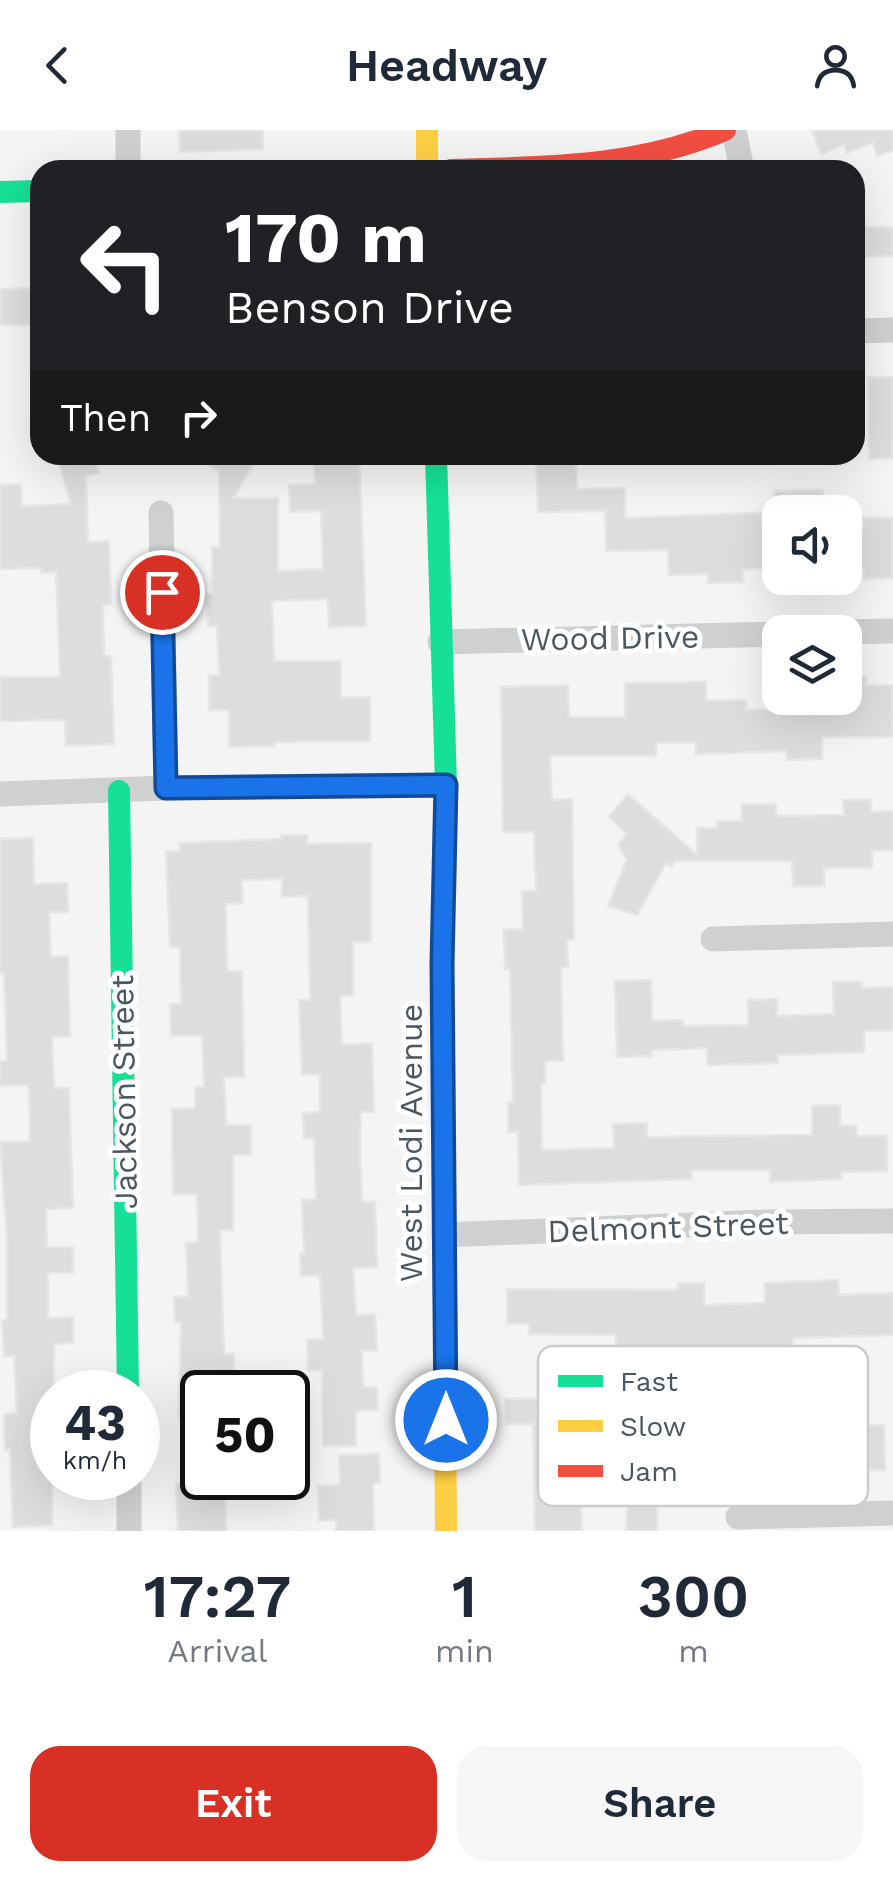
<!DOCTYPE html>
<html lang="en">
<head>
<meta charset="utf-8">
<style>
	:root { --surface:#fff; --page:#f6f6f7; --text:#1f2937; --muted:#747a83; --accent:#d93025 }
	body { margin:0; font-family:"Work Sans",sans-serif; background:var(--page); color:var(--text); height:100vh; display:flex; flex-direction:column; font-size:38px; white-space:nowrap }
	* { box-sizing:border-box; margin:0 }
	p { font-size:32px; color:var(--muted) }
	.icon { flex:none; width:55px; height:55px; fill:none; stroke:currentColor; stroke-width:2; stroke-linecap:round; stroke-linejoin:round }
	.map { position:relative; height:1401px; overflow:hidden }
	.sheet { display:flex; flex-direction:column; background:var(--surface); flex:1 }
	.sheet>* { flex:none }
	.hud { position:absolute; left:30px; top:30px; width:835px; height:305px; border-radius:30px; box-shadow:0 10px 40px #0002; background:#202124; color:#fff; overflow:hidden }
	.tools { position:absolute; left:762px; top:365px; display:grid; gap:20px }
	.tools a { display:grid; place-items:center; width:100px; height:100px; border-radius:20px; background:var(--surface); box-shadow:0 10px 40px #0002; font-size:50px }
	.speed { position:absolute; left:30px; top:1240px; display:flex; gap:20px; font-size:50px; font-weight:700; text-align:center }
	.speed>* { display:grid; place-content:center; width:130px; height:130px; border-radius:50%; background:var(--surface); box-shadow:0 10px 40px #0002; line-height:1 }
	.speed small { font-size:25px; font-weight:400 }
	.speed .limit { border:5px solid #111; border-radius:15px; background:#fff; color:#111 }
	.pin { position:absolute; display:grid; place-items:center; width:85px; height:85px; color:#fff; margin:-42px; border:5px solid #fff; border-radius:50%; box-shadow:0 2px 10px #0007 }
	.me { position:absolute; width:110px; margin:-55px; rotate:0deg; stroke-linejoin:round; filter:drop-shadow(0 0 8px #0008) }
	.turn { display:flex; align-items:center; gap:35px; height:210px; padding:0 30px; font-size:45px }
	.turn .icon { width:130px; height:130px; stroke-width:2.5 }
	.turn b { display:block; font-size:70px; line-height:85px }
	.then { display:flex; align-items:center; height:95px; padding:0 30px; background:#0003; gap:20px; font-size:38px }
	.eta { display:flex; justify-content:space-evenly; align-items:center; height:170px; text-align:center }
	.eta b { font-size:60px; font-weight:600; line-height:70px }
	.cta { display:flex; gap:20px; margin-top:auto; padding:20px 30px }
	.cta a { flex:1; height:115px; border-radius:30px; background:var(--accent); color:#fff; font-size:40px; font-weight:600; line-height:115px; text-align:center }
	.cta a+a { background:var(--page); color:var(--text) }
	header { display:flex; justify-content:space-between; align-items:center; height:130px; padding:0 30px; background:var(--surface); font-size:45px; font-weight:600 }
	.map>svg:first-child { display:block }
</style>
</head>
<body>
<header><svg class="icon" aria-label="back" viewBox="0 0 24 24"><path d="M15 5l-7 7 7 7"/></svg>Headway<svg class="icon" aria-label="person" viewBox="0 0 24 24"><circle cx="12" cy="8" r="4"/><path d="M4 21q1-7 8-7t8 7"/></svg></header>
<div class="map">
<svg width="893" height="1401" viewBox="0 0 893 1401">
	<rect width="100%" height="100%" fill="#f4f4f4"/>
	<!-- building -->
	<path fill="#ddddde" stroke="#e5e6e7" stroke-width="2.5" d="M 179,0 L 263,0 L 263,19 L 180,22 Z
		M 812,0 L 893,0 L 893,20 L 877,26 L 873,13 L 847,23 L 844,15 L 821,24 Z
		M 855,97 L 893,97 L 893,126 L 855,127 Z
		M 40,158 L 40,195 L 0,195 L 0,159 Z
		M 868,247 L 893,247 L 893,328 L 869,329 Z
		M 57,325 L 93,325 L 99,343 L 86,346 L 88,412 L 109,411 L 111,475 L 103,475 L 104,526 L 111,526 L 114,614 L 66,616 L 65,590 L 0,591 L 0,547 L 60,547 L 56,442 L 41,443 L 41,438 L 0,439 L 0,355 L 21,354 L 22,376 L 71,374 Z
		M 192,325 L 259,325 L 233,368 L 278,368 L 278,441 L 323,439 L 321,381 L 290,382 L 289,355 L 315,354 L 314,325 L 359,325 L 366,496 L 329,497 L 328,469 L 272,471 L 274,531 L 341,531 L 341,567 L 370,567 L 370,611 L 274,612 L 274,616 L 229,617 L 229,580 L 209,580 L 209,545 L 219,545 L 217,496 L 208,496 L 206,464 L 212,464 L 212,417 L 220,417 L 219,342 Z
		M 536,325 L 576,325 L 577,359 L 625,358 L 625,388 L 774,382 L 774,361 L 823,360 L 823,382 L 780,382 L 780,439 L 743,439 L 743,452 L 708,453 L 708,444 L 669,445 L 668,420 L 606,421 L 605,381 L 538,382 Z
		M 863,388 L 893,388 L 893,448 L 864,449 L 864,440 L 845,440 L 845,398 L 863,398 Z
		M 845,546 L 866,547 L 866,555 L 893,555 L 893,607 L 822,607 L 822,629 L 787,630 L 786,621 L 696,624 L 696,612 L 656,613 L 656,626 L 550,626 L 552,670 L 572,669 L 574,810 L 567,810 L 568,837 L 561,837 L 563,931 L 545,931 L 545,953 L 541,953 L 542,1020 L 614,1018 L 613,994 L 647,993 L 647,1007 L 812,1005 L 812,976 L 840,975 L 840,996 L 856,995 L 857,1006 L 887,1006 L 887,1041 L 841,1042 L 842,1049 L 770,1052 L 770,1040 L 691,1040 L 692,1049 L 519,1055 L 518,1002 L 508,1003 L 508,972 L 513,972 L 510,839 L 505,839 L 504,800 L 523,799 L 522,761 L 536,761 L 534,702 L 503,702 L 501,557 L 568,555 L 569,587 L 625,587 L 625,553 L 706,552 L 706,570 L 746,570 L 746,580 L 790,579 L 790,568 L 845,568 Z
		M 628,664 L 697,725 L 697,698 L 717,698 L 717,691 L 742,691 L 742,674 L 776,674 L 776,686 L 844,685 L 843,670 L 871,670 L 871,682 L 893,681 L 893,720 L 872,721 L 872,738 L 824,738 L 824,756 L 793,756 L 792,731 L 675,731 L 671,737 L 666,733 L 637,785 L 608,776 L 627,729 L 618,715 L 627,704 L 609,687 Z
		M 281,705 L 307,705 L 307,714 L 371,713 L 371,812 L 353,812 L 353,866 L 340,866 L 342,915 L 372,913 L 374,982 L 361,982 L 360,1022 L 362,1072 L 375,1072 L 377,1137 L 353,1138 L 356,1185 L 375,1184 L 377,1220 L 362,1221 L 363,1257 L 377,1257 L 378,1280 L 356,1281 L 356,1316 L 323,1316 L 322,1240 L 308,1241 L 307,1209 L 323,1209 L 320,1145 L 301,1146 L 300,1124 L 304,1124 L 302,1070 L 316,1069 L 314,1008 L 304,1008 L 303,983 L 320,982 L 320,944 L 302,945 L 299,870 L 310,870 L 308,766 L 282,767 L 282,749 L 242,750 L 243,773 L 226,774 L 227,841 L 242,841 L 244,947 L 224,947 L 226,995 L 251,995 L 251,1025 L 233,1025 L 233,1100 L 220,1100 L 224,1224 L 234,1224 L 233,1262 L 202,1262 L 202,1288 L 179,1287 L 181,1192 L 175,1192 L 174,1167 L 188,1166 L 186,1113 L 198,1112 L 197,1064 L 173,1064 L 172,979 L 195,978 L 195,957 L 204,957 L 202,906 L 171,906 L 170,874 L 181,874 L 180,817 L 170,817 L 166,721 L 180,721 L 179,713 L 282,709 Z
		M 33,708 L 34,754 L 67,753 L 68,782 L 49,782 L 51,827 L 68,826 L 70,906 L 52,907 L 54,958 L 69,958 L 73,1078 L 46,1079 L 47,1117 L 73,1117 L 73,1143 L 48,1143 L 48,1188 L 73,1187 L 73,1213 L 54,1214 L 52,1395 L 13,1397 L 10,1319 L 5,1320 L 4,1284 L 17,1283 L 14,1226 L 4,1227 L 2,1190 L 7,1190 L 7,1109 L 0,1012 L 30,1011 L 29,955 L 0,956 L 0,931 L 7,931 L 4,843 L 0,843 L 0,709 Z
		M 651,850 L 652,891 L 683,890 L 683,896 L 748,895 L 748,870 L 777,869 L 777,886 L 834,884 L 833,852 L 862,852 L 862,858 L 893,857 L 893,900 L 864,901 L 864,922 L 778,925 L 778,933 L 707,935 L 707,918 L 651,920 L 652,926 L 617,927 L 615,851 Z
		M 838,1150 L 839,1165 L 893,1163 L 893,1205 L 793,1208 L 794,1231 L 764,1232 L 764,1225 L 722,1226 L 722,1217 L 647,1217 L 647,1225 L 616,1225 L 616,1205 L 529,1204 L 529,1194 L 507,1194 L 507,1159 L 678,1160 L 678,1153 L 704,1153 L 704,1175 L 765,1173 L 765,1153 Z
		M 679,1256 L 705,1256 L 705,1274 L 796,1275 L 796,1289 L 840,1287 L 841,1296 L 884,1295 L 885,1340 L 813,1342 L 812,1329 L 759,1329 L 759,1318 L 692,1318 L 658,1361 L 657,1401 L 626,1401 L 630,1329 L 679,1268 Z
		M 578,1268 L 582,1401 L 535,1401 L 533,1294 L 506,1294 L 505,1269 Z
		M 379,1324 L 380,1353 L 373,1353 L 374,1401 L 336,1401 L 336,1390 L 319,1391 L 318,1356 L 340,1355 L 339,1325 Z
		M 191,1348 L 225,1348 L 226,1401 L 178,1401 L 176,1353 L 191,1353 Z"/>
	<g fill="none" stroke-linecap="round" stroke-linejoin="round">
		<!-- street -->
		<path stroke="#ced0d2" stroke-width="25" d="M 128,0 L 128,40
			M 734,0 L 742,40
			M 855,201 L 893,200
			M 161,383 L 166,658
			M 831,502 L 893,501
			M 440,512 L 780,504
			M 0,664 L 166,658 L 446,655
			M 713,809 L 893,804
			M 444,1105 L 764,1092 L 893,1091
			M 129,1348 L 129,1401
			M 738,1387 L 893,1383"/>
		<!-- fast -->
		<path stroke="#16e098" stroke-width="22" d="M 0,62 L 40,61
			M 436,325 L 446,655 L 442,833 L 443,1036
			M 119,661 L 128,1262"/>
		<!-- slow -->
		<path stroke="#ffcf43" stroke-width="22" d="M 427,0 L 427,40
			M 443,1036 L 446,1401"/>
		<!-- jam -->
		<path stroke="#f24e42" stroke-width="22" d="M 451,40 C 546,37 636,38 725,0"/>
	</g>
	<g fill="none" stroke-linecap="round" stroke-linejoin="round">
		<defs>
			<path id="route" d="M 162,462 L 166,658 L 446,655 L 442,833 L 446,1290"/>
		</defs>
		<!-- route casing -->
		<use href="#route" stroke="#114b97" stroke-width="25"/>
		<!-- route -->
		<use href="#route" stroke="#1a73e8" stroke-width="18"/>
	</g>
	<g text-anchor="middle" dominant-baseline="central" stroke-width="10" stroke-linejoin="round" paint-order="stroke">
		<!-- street labels -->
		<g font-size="32" fill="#4a5661" stroke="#fff">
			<text transform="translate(610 508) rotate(-1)">Wood Drive</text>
			<text transform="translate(124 962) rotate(-91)">Jackson Street</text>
			<text transform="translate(411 1013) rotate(-90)">West Lodi Avenue</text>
			<text transform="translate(668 1097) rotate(-2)">Delmont Street</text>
		</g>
	</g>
	<!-- legend -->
	<rect x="538" y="1216" width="330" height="160" rx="15" fill="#fff" stroke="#c9ccd0" stroke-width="2.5"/>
	<rect x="558" y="1245" width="45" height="12" fill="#16e098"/>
	<rect x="558" y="1290" width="45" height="12" fill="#ffcf43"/>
	<rect x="558" y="1335" width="45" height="12" fill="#f24e42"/>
	<g font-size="28" fill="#4a5661">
		<text x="620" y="1261">Fast</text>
		<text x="620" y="1306">Slow</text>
		<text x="620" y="1351">Jam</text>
	</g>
</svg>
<div class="tools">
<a><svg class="icon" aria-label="sound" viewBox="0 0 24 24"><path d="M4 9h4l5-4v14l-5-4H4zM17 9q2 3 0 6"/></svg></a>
<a><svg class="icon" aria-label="layers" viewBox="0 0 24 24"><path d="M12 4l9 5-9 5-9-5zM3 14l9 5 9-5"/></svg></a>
</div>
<div class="speed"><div>43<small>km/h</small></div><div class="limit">50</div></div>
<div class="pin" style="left:162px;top:462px;background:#d93025"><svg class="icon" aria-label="arrive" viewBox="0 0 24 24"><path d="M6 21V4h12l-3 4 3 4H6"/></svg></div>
<svg class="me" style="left:446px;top:1290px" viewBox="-20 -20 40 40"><circle r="17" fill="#1a73e8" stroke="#fff" stroke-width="3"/><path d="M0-11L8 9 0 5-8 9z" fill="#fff"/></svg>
<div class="hud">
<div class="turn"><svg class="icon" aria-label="left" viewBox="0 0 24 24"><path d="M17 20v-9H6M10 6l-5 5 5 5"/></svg><div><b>170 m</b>Benson Drive</div></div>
<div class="then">Then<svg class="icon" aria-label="right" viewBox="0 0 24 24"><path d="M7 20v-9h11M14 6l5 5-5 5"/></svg></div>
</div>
</div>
<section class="sheet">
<div class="eta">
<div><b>17:27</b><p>Arrival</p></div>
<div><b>1</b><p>min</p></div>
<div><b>300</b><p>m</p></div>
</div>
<div class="cta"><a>Exit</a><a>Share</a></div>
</section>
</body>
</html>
